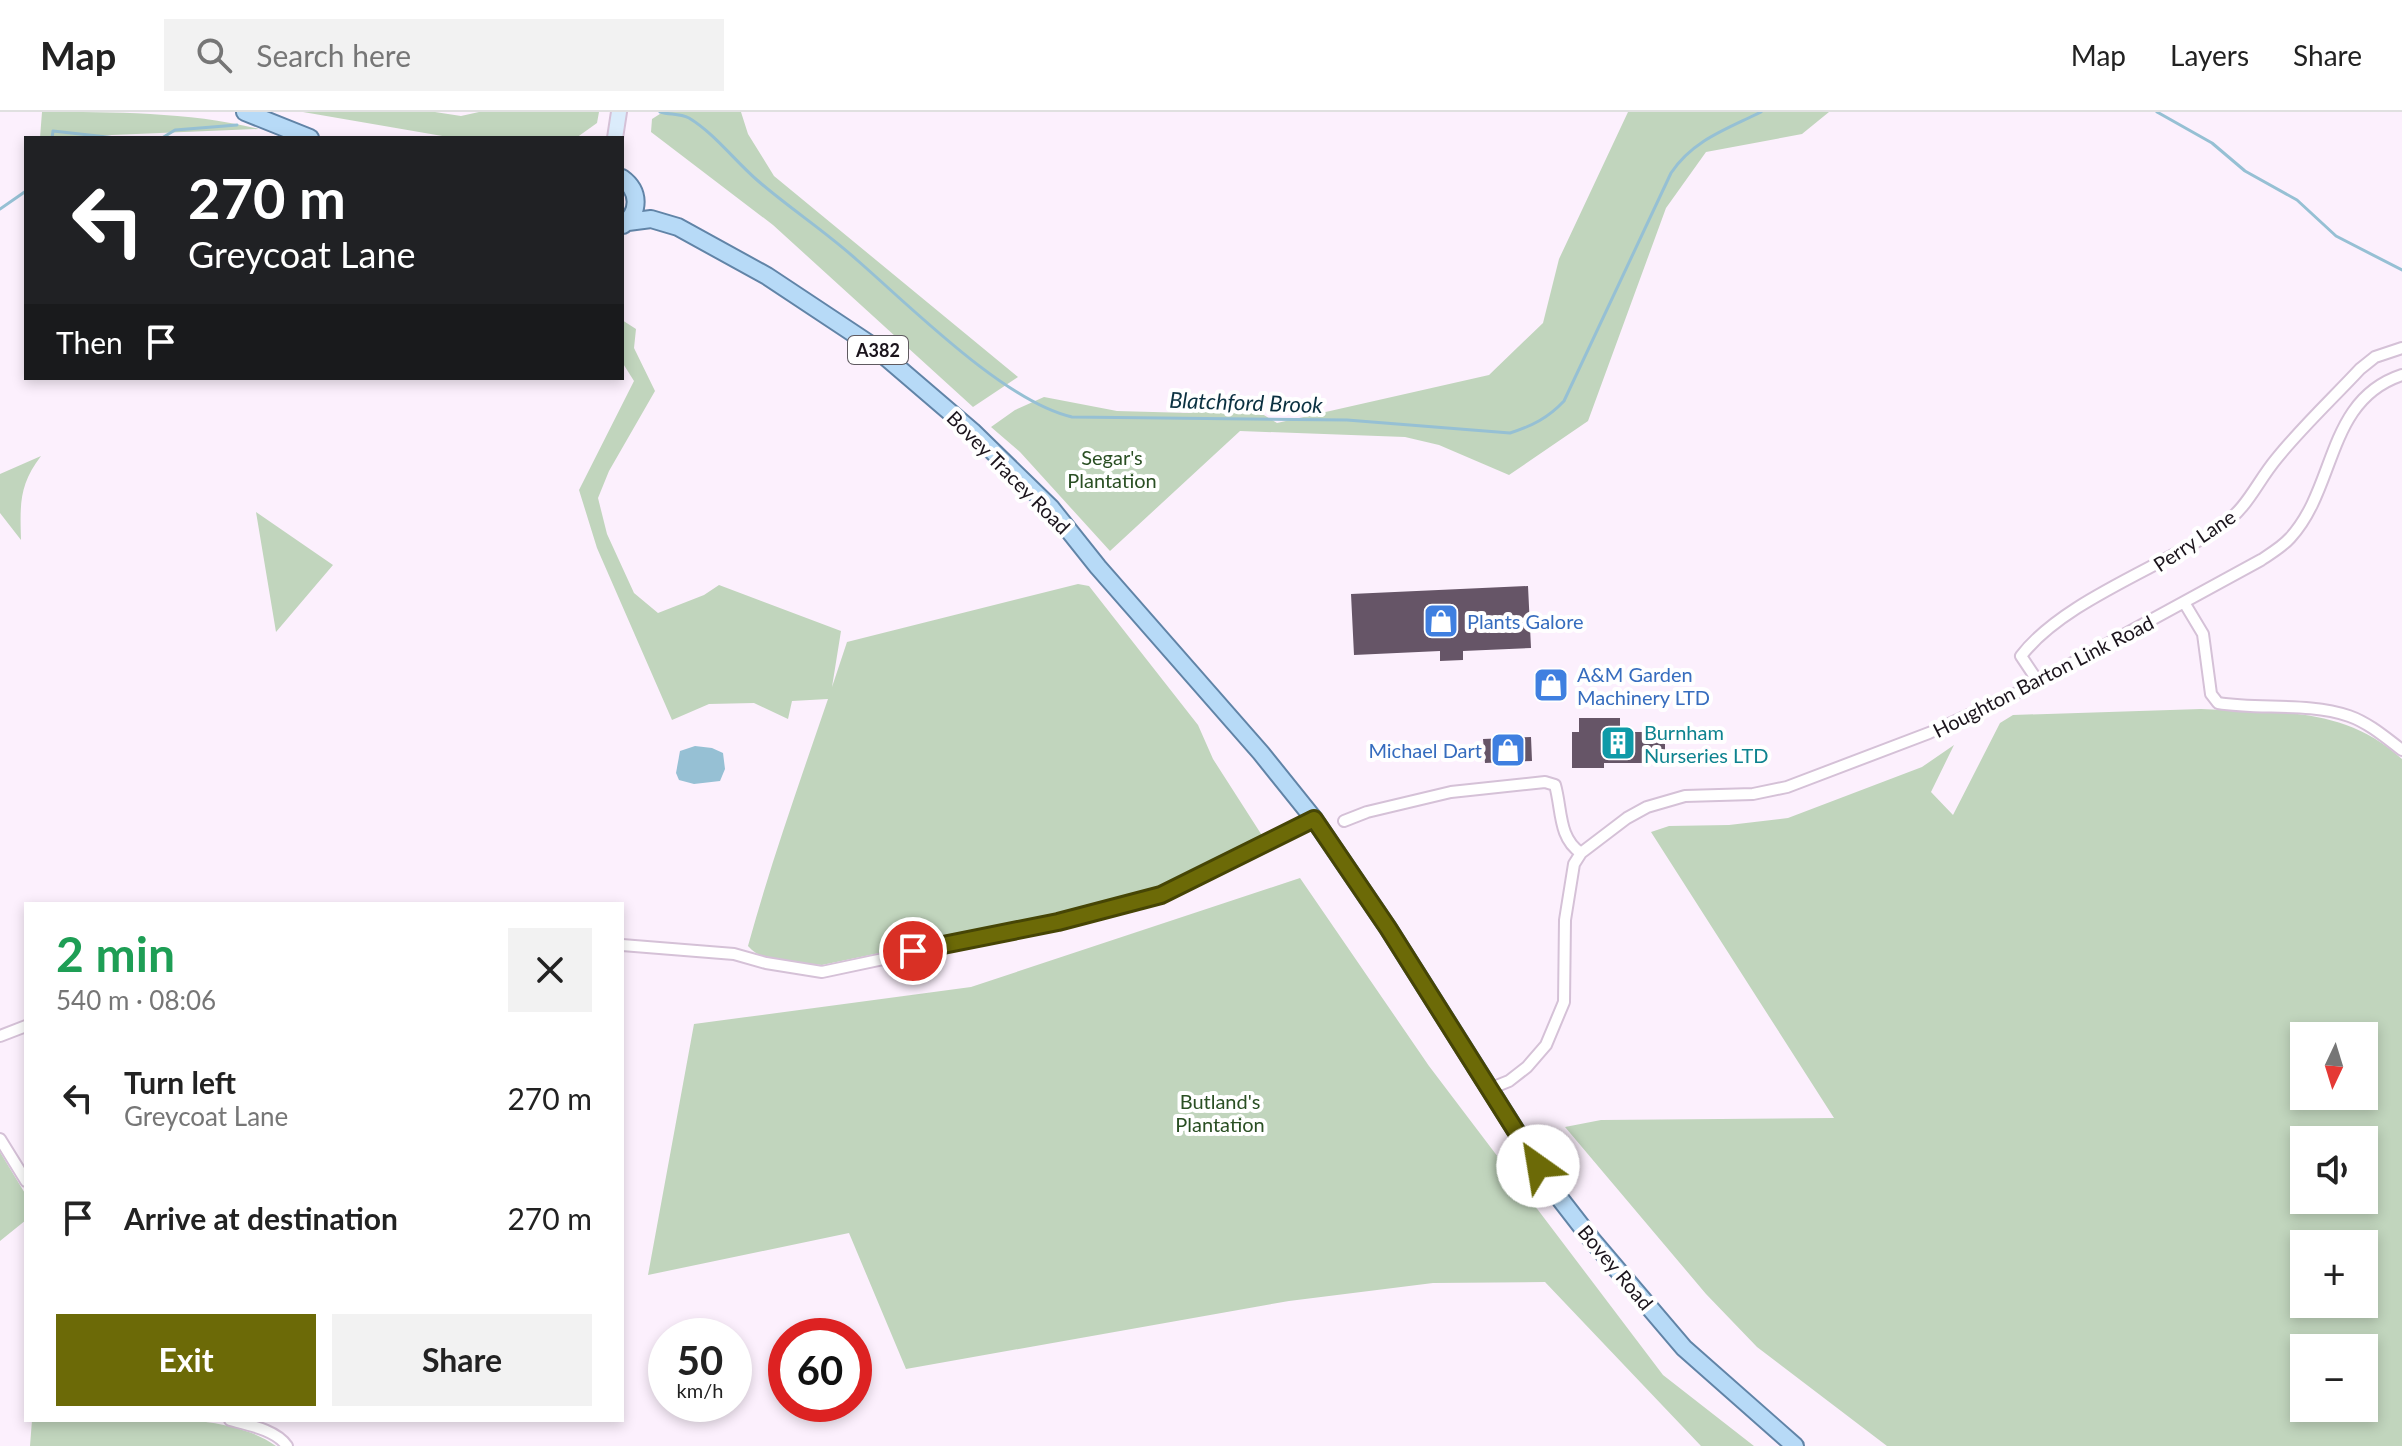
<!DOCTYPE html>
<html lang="en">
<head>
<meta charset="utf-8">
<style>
	:root { --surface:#fff; --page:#f2f2f2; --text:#222; --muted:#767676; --line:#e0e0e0; --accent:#6c6a07 }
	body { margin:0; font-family:Lato,sans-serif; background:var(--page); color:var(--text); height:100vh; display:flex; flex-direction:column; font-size:30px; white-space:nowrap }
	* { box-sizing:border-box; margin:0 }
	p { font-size:26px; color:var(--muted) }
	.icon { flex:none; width:44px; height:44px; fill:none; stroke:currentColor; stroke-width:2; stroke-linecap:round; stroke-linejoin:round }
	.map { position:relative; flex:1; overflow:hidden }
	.side { position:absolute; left:24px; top:790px; width:600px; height:520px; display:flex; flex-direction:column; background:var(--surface); border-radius:0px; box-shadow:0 4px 12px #0003 }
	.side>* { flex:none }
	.banner { position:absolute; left:24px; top:24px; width:600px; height:244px; border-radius:0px; box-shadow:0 4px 12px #0003; background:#202124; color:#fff; overflow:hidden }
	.needle { width:52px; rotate:184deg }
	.controls { position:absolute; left:2290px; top:910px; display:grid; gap:16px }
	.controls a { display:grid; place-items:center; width:88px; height:88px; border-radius:0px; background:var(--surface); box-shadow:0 4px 12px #0003; font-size:40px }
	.speed { position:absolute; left:648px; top:1206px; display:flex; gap:16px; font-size:40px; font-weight:700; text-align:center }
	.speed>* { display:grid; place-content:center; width:104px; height:104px; border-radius:50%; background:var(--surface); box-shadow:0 4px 12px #0003; line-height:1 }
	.speed small { font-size:20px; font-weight:400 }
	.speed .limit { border:12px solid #d22; background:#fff; color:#111 }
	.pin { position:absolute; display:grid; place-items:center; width:68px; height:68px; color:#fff; margin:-34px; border:4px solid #fff; border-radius:50%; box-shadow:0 2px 8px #0007 }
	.me { position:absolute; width:88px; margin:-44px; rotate:328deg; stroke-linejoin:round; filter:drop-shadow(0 0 6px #0008) }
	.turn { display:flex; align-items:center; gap:28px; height:168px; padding:0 32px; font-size:36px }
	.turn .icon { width:104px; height:104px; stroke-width:2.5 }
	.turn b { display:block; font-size:56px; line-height:68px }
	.then { display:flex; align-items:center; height:76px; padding:0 32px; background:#0003; gap:16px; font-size:30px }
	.round { display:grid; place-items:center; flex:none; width:84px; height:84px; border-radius:0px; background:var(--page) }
	.summary { display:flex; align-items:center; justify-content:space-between; height:136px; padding:0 32px }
	h1 { font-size:48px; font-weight:700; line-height:60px; color:#1e9e55 }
	.cta { display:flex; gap:16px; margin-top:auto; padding:16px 32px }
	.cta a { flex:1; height:92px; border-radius:0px; background:var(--accent); color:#fff; font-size:32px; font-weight:700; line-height:92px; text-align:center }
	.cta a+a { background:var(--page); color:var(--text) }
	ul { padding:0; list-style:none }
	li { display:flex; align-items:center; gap:24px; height:120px; padding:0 32px }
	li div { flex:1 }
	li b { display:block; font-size:30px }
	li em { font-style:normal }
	header { display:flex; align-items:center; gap:48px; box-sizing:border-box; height:112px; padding:0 40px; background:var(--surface); border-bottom:2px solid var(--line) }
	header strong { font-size:38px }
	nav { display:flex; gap:44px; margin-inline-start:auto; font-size:28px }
	.search { width:560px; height:72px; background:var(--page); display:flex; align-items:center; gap:20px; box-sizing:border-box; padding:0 28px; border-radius:0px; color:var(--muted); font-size:30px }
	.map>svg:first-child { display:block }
</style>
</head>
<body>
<header>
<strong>Map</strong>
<div class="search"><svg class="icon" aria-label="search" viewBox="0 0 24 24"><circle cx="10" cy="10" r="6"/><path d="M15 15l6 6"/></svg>Search here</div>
<nav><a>Map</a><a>Layers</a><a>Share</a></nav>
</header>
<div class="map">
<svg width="2402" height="1334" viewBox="0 0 2402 1334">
	<rect width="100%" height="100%" fill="#fcf0fd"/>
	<!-- green -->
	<path fill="#c1d5bd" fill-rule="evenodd" d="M 42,0 C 114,0 191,0 259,17 L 40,26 Z
		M 303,0 L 435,0 L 461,4 L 479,0 L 599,0 L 597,11 L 576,26 L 454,26 Z
		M 663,0 L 741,0 L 748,22 L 774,64 L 1018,265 L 973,295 L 773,113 L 651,20 L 652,7 Z
		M 1628,0 L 1829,0 L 1802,22 L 1706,40 L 1666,96 L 1588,309 L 1509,363 L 1439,333 L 1405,325 L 1240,319 L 1110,439 L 1020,340 L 991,315 L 1015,298 L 1044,285 L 1117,299 L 1189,301 L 1241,289 L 1277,311 L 1489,263 L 1543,211 L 1559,147 Z
		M 622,208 L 636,217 L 634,236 L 655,279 L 609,359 L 598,386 L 607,422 L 634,481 L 658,501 L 704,483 L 719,473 L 841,519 L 832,575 L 847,530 L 1078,472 L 1089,474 L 1198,613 L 1213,647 L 1263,725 L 1216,746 L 1208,756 L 1153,780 L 1110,793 L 822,853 C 799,851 764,853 748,834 C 771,750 800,669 828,587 L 792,589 L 788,607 L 754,591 L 709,592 L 672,608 L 597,436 L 579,378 L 634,269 L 622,250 Z
		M 41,344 C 19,373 20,392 21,428 L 0,401 L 0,362 Z
		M 256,400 L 333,453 L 276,520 Z
		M 2201,597 C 2276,601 2343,593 2402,647 L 2402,1334 L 1887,1334 L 1757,1235 L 1706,1182 L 1565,1015 L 1601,1008 L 1834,1006 L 1651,720 L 1669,714 L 1729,713 L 1788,706 L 1922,655 L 1954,633 L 1931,680 L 1953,703 L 2000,611 L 2013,603 ZM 2304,924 L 2364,924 L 2364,984 L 2304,984 ZM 2304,1028 L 2364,1028 L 2364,1088 L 2304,1088 ZM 2304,1132 L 2364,1132 L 2364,1192 L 2304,1192 ZM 2364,1236 L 2364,1296 L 2304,1296 L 2304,1236 Z
		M 1300,766 L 1429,954 L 1663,1263 L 1754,1334 L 1701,1334 L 1545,1170 L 1433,1171 L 1289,1189 L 906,1257 L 849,1121 L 648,1163 L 694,912 L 971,875 Z
		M 0,1040 L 26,1083 L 26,1108 L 0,1129 Z
		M 32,1308 C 100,1308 222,1294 276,1334 L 30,1334 Z"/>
	<!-- water -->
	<path fill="#96c0d4" d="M 695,634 L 712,636 L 723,641 L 725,657 L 720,669 L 694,672 L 679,668 L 676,661 L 680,639 Z"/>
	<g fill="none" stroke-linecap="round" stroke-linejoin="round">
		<!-- stream -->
		<path stroke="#96c0d4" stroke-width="3" d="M 660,0 C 670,3 679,1 689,6 C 714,21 735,49 757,68 C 789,96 825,119 857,148 C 910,194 1005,290 1072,305 L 1347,308 L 1510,321 C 1532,314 1548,306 1564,289 L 1671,61 C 1693,28 1727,17 1761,0
			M 2157,0 L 2212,31 L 2245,59 L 2297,88 L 2336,124 L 2402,158
			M 52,26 L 53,19 L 116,26
			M 162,26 L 175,18 L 237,13
			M 0,97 L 26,79"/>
	</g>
	<!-- building -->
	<path fill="#665567" d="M 1528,474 L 1531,536 L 1463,539 L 1463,548 L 1440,549 L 1440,539 L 1354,543 L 1351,482 Z
		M 1560,561 L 1560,584 L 1541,584 L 1541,562 Z
		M 1579,606 L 1620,606 L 1620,620 L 1665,620 L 1665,642 L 1659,642 L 1659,651 L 1604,651 L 1604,656 L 1572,656 L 1572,620 L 1579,620 Z
		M 1531,625 L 1532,649 L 1485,651 L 1483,627 Z"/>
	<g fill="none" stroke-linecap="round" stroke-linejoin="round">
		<defs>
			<path id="street" d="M 2185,492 L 2203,522 L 2211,582 L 2218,591 C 2260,598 2308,590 2349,604 C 2369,611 2386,626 2402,638
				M 2037,568 L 2021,544 C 2063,489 2160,456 2219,416 C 2249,395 2256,371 2277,346 C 2302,315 2333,286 2360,257 L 2375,245 L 2402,236
				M 1344,709 L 1367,700 L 1451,680 L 1545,670 L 1555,673 C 1562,697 1558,726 1581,741
				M 622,833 L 734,842 L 766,851 L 822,860 L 1058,810 L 1161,783 L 1314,707
				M 0,924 L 26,914
				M 1489,977 L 1509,969 L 1527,955 L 1546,933 L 1564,890 L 1565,808 L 1574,752 L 1581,741 L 1627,706 L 1647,695 L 1685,684 L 1753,682 L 1787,675 L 1929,621 L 2021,579 L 2261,448 C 2270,442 2282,435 2290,426 C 2337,375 2326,288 2402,263
				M 0,1027 L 26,1069
				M 230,1308 C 249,1313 276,1318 287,1334"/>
			<path id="secondary" d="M 615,26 L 619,0"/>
			<path id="primary" d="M 245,0 L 310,26
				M 622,66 C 640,79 640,100 623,113
				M 628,110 L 651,107 L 678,115 L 767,164 L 874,235 L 972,319 L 1051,396 L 1098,455 L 1261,641 L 1314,707 L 1388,816 L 1554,1079 L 1592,1128 L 1684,1236 L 1795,1334"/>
		</defs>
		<!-- street casing -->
		<use href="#street" stroke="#d5c1d7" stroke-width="14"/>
		<!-- secondary casing -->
		<use href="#secondary" stroke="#d5c1d7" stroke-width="18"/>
		<!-- primary casing -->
		<use href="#primary" stroke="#6184a7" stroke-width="20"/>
		<!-- street -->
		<use href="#street" stroke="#fff" stroke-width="10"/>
		<!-- secondary -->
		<use href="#secondary" stroke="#dbecfb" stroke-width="14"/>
		<!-- primary -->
		<use href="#primary" stroke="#b7daf7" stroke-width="16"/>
	</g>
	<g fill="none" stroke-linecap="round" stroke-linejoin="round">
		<defs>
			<path id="route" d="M 913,839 L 1058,810 L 1161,783 L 1314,707 L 1388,816 L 1538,1054"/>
		</defs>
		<!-- route casing -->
		<use href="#route" stroke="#464505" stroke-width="20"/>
		<!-- route -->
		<use href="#route" stroke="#6c6a07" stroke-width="14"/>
	</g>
	<!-- icons -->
	<defs>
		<symbol id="shop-square" viewBox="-11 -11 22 22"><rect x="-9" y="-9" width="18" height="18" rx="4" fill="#3f7fe0" stroke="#fff"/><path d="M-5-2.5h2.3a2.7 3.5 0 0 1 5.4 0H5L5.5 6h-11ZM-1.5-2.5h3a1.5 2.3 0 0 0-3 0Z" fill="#fff"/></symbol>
		<symbol id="building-square" viewBox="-11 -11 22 22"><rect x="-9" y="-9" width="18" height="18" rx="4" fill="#0f9aa8" stroke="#fff"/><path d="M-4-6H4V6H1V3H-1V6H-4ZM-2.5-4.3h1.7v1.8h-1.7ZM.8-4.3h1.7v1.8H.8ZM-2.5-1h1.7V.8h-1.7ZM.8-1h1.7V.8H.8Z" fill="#fff"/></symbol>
	</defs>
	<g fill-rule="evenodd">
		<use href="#shop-square" x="1421" y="489" width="40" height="40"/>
		<use href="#shop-square" x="1531" y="553" width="40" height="40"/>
		<use href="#building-square" x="1598" y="611" width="40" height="40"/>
		<use href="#shop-square" x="1488" y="618" width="40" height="40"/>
	</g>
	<g text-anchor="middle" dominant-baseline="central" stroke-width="8" stroke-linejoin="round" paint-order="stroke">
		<!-- shield labels -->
		<rect fill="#fff" stroke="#5f5a60" stroke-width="2" x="848" y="224" width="60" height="28" rx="6"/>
		<g font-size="18" font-weight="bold" fill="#1b141c">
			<text x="878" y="238">A382</text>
		</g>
		<!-- park labels -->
		<g font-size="20" fill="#2a4f23" stroke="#fff">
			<text x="1112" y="345">Segar's<tspan x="1112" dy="23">Plantation</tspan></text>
			<text x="1220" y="989">Butland's<tspan x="1220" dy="23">Plantation</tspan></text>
		</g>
		<!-- street labels -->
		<g font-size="20" fill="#1b141c" stroke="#fff">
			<text transform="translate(1009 360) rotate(45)">Bovey Tracey Road</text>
			<text transform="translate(2194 428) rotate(-34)">Perry Lane</text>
			<text transform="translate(2043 564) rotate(-27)">Houghton Barton Link Road</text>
			<text transform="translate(1616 1155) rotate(50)">Bovey Road</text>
		</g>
		<!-- shop labels -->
		<g font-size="20" fill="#366cbe" stroke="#fff" text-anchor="start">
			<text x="1467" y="509">Plants Galore</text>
			<text x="1577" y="562">A&amp;M Garden<tspan x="1577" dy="23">Machinery LTD</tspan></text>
			<text x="1482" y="638" text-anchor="end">Michael Dart</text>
		</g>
		<!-- culture labels -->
		<g font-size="20" fill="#0d838f" stroke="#fff" text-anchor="start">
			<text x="1644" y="620">Burnham<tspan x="1644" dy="23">Nurseries LTD</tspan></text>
		</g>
		<!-- water labels -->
		<g font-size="22" font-style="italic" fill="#0b3141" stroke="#fff">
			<text transform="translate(1246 290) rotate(2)">Blatchford Brook</text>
		</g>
	</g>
</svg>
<div class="controls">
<a><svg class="needle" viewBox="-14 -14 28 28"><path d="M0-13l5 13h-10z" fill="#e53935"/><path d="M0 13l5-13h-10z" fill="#767676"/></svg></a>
<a><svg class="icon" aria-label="sound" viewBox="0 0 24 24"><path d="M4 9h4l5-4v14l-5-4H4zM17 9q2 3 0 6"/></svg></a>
<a>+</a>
<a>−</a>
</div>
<div class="speed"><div>50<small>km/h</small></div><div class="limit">60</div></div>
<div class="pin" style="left:913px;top:839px;background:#d93025"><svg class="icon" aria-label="arrive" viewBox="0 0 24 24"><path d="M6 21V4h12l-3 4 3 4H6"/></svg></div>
<svg class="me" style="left:1538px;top:1054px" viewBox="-20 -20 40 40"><circle r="19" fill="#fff"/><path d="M0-13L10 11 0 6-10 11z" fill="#6c6a07"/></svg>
<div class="banner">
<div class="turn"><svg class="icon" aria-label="left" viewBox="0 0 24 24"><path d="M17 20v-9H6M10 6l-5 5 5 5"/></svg><div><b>270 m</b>Greycoat Lane</div></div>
<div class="then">Then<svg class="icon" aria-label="arrive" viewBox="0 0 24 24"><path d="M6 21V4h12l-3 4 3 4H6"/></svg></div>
</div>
<section class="side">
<div class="summary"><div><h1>2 min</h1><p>540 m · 08:06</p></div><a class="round"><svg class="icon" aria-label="close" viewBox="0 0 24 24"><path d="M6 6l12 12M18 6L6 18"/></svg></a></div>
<ul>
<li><svg class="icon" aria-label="left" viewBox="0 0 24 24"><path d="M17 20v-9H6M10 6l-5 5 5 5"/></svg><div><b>Turn left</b><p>Greycoat Lane</p></div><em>270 m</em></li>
<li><svg class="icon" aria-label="arrive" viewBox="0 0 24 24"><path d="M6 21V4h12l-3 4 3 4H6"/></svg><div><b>Arrive at destination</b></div><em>270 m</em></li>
</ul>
<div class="cta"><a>Exit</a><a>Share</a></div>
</section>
</div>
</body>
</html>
